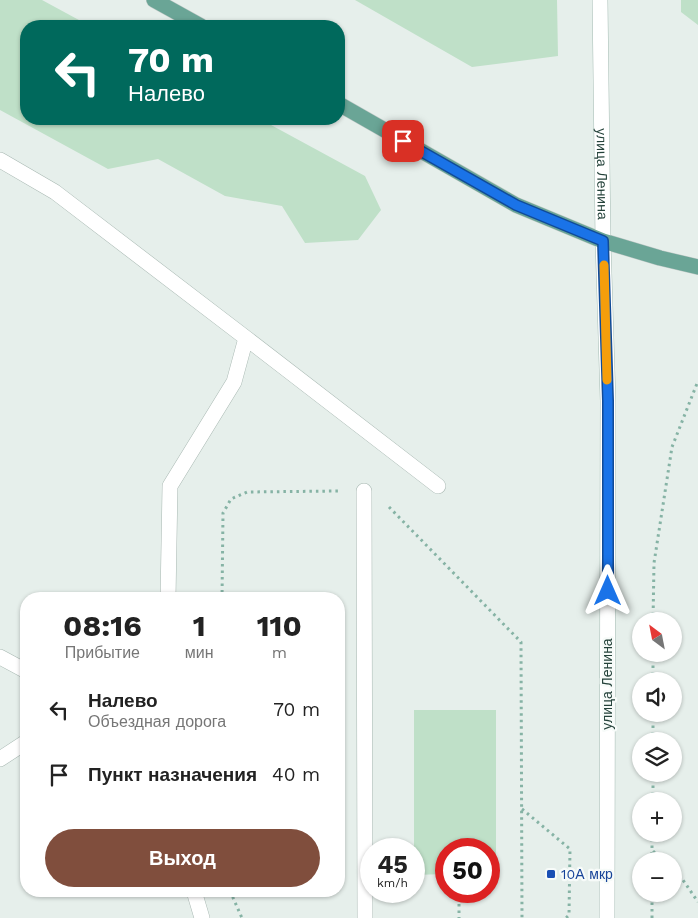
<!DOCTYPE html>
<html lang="ru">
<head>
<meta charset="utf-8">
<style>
	:root { --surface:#fff; --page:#f2f2f2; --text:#222; --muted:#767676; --accent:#804e3d }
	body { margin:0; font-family:"Work Sans",sans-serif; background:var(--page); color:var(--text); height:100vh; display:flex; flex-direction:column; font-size:19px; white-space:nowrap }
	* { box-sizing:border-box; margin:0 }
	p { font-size:16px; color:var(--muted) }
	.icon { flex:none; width:28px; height:28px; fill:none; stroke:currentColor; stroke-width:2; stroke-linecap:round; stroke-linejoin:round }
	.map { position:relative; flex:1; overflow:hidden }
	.panel { position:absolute; left:20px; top:592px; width:325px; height:305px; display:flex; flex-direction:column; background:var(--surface); border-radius:20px; box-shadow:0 1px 4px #0004 }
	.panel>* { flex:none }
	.banner { position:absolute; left:20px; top:20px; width:325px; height:105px; border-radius:20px; box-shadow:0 1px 4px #0004; background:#00695c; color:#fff; overflow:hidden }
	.needle { width:32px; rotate:328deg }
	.controls { position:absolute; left:632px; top:612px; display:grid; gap:10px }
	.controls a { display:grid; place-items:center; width:50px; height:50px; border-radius:50%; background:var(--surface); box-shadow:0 1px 4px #0004; font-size:25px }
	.speed { position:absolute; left:360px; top:838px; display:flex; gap:10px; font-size:25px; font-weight:700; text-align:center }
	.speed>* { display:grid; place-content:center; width:65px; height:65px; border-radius:50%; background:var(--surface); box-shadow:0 1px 4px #0004; line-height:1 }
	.speed small { font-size:12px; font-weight:400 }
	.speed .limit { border:8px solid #d22; background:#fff; color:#111 }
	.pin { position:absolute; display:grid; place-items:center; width:42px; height:42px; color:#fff; margin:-21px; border-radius:10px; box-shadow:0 2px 8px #0006 }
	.me { position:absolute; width:55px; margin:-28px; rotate:0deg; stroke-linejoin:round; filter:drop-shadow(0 0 4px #0008) }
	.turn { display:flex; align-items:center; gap:18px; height:105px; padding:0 25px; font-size:22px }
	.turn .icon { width:65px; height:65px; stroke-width:2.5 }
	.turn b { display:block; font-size:35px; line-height:42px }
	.eta { display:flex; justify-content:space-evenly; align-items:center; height:85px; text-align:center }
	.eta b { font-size:30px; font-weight:700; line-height:35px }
	.primary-button { display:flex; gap:10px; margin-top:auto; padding:10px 25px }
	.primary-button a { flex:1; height:58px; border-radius:30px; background:var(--accent); color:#fff; font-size:20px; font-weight:700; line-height:58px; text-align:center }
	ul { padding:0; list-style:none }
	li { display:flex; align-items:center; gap:15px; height:65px; padding:0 25px }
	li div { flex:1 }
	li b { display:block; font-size:19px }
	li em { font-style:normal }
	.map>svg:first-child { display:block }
</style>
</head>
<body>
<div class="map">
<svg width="698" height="918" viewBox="0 0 698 918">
	<rect width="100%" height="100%" fill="#e6efeb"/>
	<!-- green -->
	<path fill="#bfe0c8" d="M 0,0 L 42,0 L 90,26 L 26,26 L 26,119 L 260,119 L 365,176 L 381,210 L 358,240 L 305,243 L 282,206 L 225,196 L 158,159 L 108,169 L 0,110 Z
		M 355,0 L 557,0 L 558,56 L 472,67 Z
		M 681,0 L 698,0 L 698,25 L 681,12 Z
		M 414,710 L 496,710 L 496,874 L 489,874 L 489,849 L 446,849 L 446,874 L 414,875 Z"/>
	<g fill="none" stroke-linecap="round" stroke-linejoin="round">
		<defs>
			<path id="lane" d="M 0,160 L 55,192 L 246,338 L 234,382 L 170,486 L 168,599
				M 246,338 L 438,486
				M 364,491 L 365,918
				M 0,657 L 26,671
				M 0,759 L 26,742
				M 194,891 L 202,918"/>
			<g id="secondary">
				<path id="s1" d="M 600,0 L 603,241 L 608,401 L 607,918"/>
			</g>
			<path id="primary" d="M 154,0 L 201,26
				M 339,104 L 516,205 L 603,241 L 660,258 L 698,267"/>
		</defs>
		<!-- lane casing -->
		<use href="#lane" stroke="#a8b8b2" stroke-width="16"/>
		<!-- secondary casing -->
		<use href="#secondary" stroke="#a4bbb3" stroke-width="16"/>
		<!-- primary casing -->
		<use href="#primary" stroke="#c2cac8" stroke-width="16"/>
		<!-- path -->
		<path stroke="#86b3a5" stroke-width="3" stroke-dasharray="2.5 4" stroke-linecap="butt" d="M 389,507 L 521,642 L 522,918
			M 222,599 L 223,513 L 231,499 L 247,492 L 339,491
			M 653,621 L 654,563 L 672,447 L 698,381
			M 653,681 L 653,654
			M 653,741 L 653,714
			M 653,801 L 653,774
			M 522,809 L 570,849 L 569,915 L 566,918
			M 653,851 L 663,861
			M 652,861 L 652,834
			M 674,871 L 683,880 L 698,902
			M 230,891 L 242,918
			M 459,891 L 459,918
			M 652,918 L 652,894"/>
		<!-- lane -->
		<use href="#lane" stroke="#fff" stroke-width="15"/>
		<!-- secondary -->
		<use href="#secondary" stroke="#fff" stroke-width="15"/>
		<!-- primary -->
		<use href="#primary" stroke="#6aa596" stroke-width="15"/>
	</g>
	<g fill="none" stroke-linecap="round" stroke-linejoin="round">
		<defs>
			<path id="route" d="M 403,141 L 516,205 L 603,241 L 608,401 L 608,591"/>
		</defs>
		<!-- route casing -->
		<use href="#route" stroke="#114b97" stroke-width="12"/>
		<!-- route -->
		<use href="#route" stroke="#1a73e8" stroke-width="9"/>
		<!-- slow -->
		<path stroke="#f59e0b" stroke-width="9" d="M 604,265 L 607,380"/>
	</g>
	<!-- markers -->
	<rect fill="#1a4fb4" stroke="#f7fbf9" stroke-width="2" x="546" y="869" width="10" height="10" rx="2.5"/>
	<g text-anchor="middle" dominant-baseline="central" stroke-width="4.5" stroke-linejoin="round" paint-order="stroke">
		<!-- street labels -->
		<g font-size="14" fill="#24423a" stroke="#f7fbf9">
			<text stroke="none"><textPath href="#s1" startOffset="174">улица Ленина</textPath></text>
			<text transform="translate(607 684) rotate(-90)">улица Ленина</text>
		</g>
		<!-- transit labels -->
		<g font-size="14" fill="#164399" stroke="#f7fbf9" text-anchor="start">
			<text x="561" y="874">10А мкр</text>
		</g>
	</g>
</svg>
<div class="controls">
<a><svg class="needle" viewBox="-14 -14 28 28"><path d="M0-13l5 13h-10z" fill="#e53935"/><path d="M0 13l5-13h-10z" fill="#767676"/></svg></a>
<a><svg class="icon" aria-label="sound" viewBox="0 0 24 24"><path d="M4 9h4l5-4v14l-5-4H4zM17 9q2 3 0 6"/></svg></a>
<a><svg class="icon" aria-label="layers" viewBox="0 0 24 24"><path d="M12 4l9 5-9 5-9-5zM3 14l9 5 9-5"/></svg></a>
<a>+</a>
<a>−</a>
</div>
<div class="speed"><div>45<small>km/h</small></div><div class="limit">50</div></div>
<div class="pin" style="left:403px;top:141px;background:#d93025"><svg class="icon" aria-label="arrive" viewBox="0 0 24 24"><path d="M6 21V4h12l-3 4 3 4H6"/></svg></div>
<svg class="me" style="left:608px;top:591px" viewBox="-20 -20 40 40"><path d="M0-17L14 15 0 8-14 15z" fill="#1a73e8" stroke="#fff" stroke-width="4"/></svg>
<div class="banner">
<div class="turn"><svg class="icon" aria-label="left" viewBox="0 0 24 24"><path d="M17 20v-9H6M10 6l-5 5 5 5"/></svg><div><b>70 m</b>Налево</div></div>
</div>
<section class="panel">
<div class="eta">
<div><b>08:16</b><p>Прибытие</p></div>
<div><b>1</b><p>мин</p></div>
<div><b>110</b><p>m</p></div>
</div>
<ul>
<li><svg class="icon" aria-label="left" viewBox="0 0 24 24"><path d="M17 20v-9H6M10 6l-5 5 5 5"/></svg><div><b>Налево</b><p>Объездная дорога</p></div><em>70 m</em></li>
<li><svg class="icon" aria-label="arrive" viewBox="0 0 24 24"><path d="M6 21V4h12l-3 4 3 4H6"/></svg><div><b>Пункт назначения</b></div><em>40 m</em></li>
</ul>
<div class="primary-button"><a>Выход</a></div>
</section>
</div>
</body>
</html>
